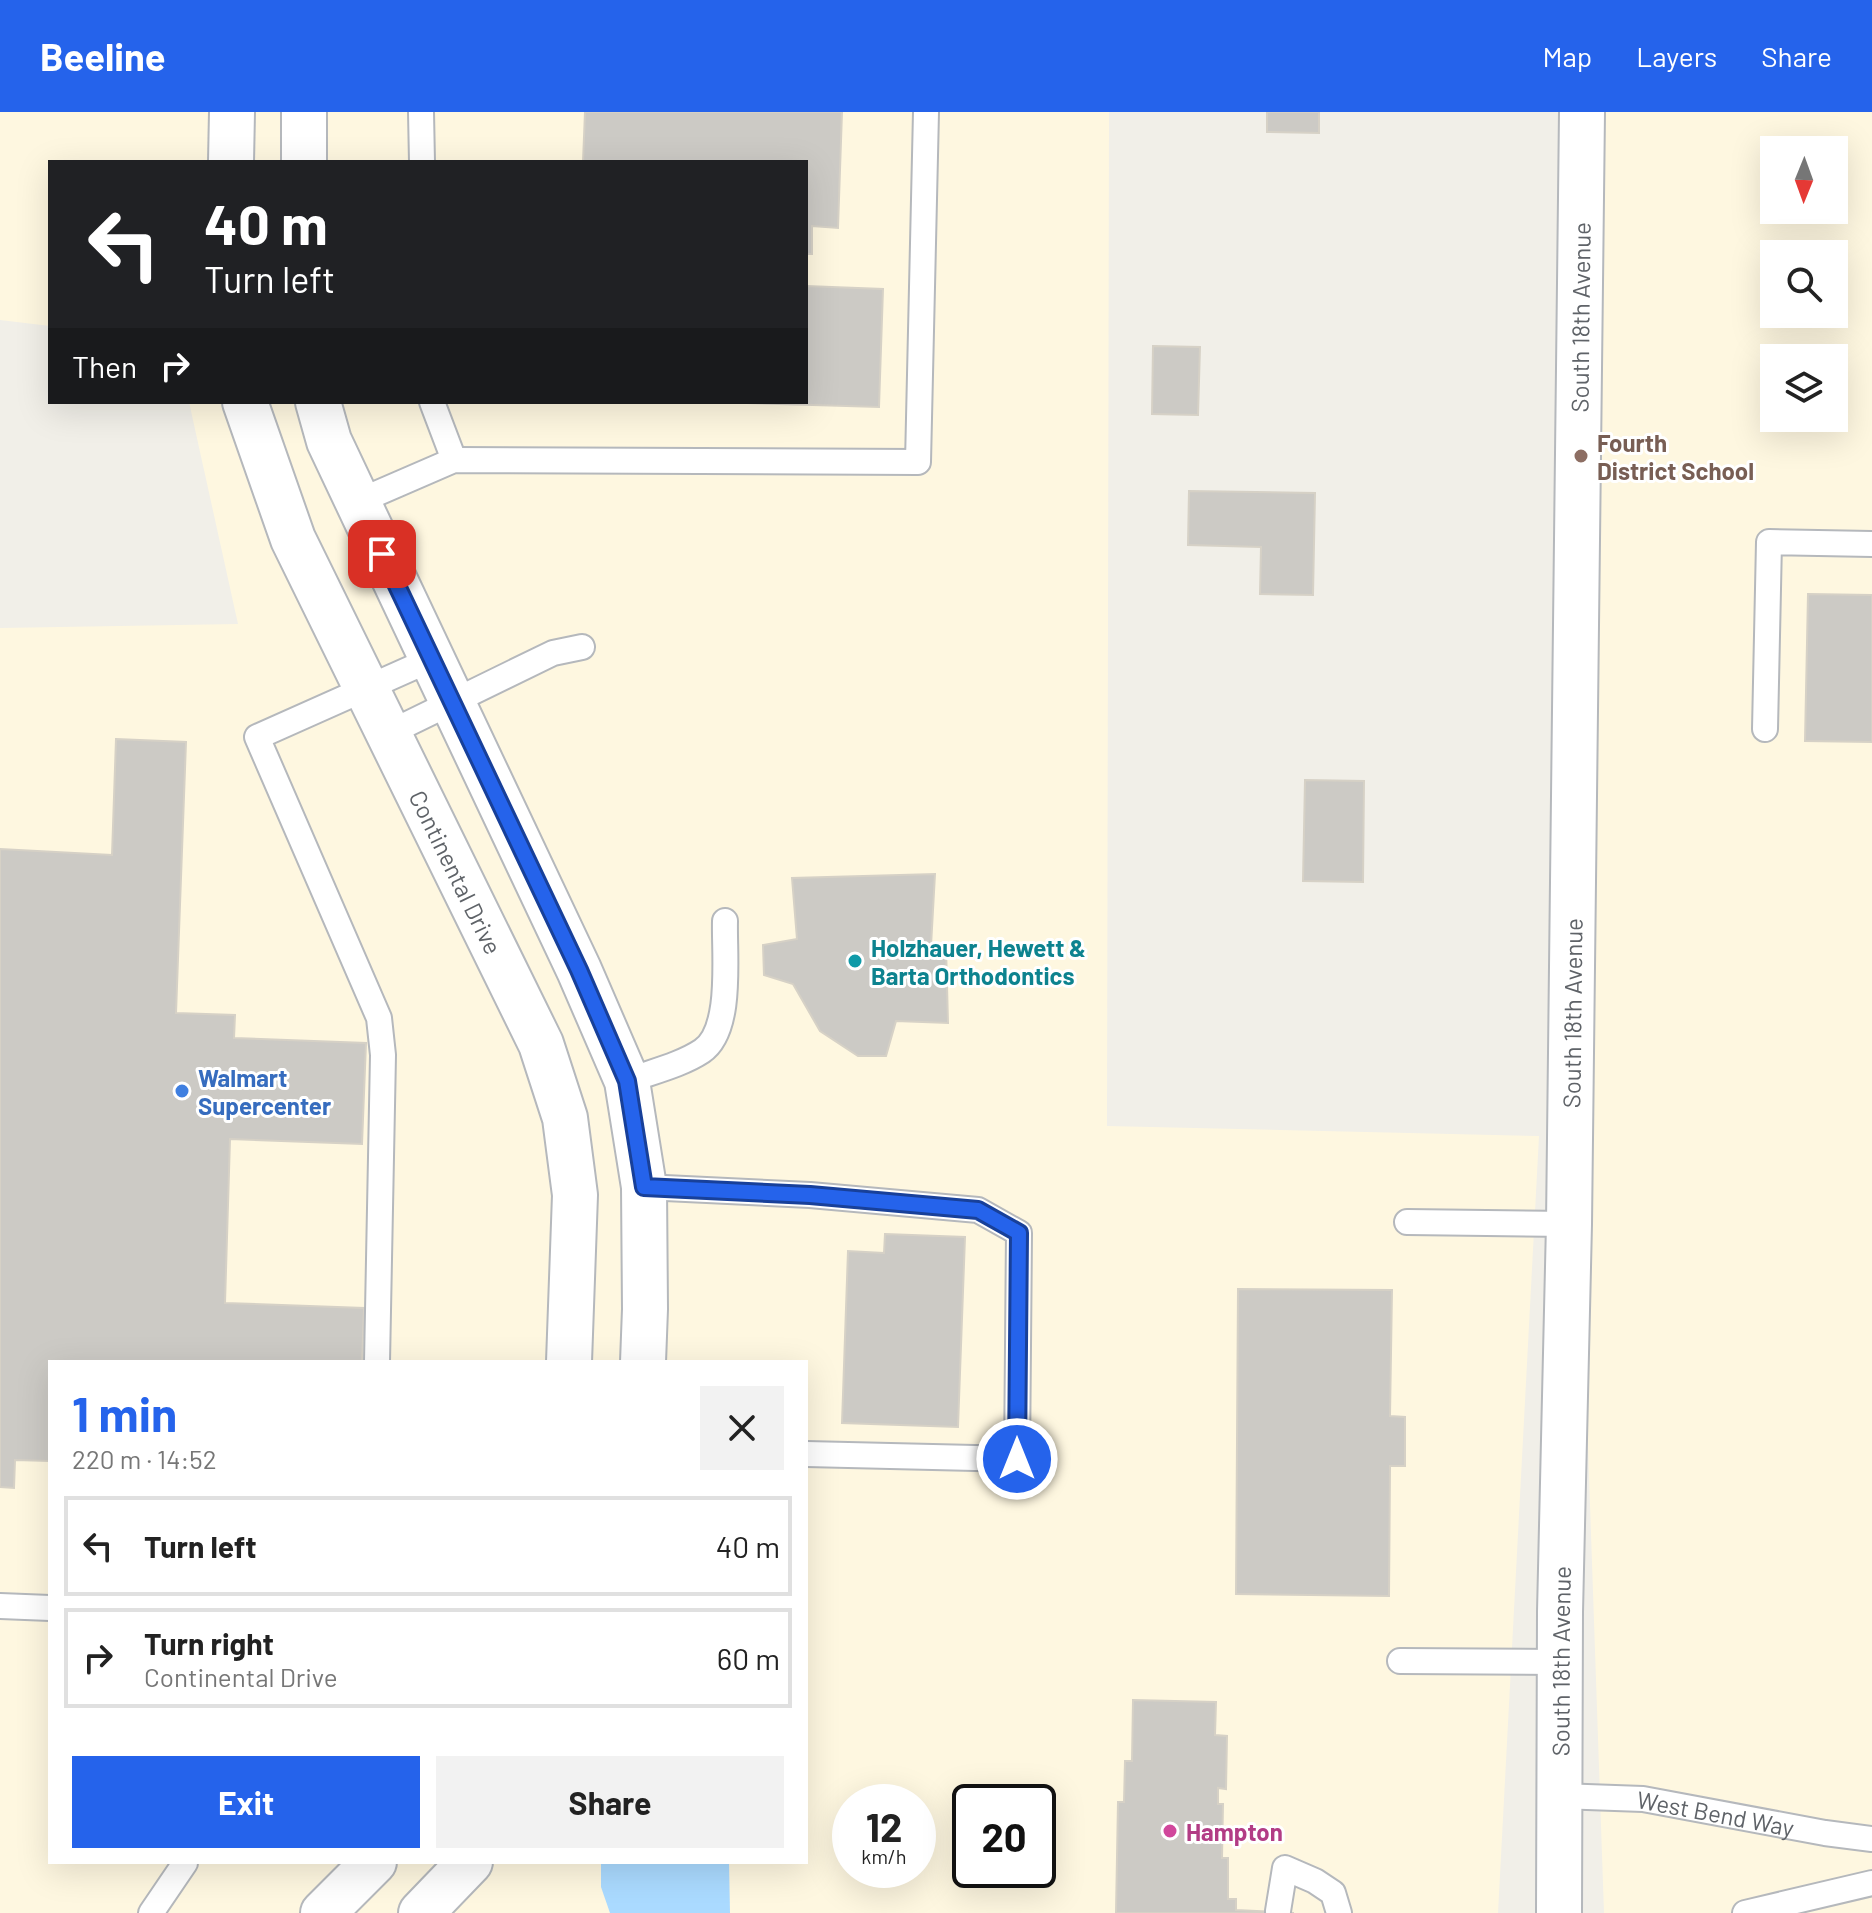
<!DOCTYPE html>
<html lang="en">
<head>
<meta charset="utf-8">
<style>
	:root { --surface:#fff; --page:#f2f2f2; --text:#222; --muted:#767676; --line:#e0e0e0; --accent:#2563eb }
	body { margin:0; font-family:Barlow,sans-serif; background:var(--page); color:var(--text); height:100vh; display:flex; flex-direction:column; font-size:30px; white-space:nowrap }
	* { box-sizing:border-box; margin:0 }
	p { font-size:26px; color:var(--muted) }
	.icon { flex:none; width:44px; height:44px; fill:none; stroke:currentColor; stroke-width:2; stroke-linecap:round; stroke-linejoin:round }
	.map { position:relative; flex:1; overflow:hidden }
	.side { position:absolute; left:48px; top:1248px; width:760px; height:504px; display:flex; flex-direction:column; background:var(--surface); border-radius:0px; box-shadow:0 8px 32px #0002 }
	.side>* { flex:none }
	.top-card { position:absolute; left:48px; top:48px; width:760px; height:244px; border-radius:0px; box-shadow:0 8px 32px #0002; background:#202124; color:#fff; overflow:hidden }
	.needle { width:52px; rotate:181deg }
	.buttons { position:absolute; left:1760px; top:24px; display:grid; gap:16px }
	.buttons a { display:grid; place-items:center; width:88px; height:88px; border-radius:0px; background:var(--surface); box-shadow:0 8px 32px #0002; font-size:40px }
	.speed { position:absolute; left:832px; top:1672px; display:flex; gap:16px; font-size:40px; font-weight:700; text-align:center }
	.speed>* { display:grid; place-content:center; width:104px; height:104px; border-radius:50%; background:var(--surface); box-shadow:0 8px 32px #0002; line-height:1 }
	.speed small { font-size:20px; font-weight:400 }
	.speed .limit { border:4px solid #111; border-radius:12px; background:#fff; color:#111 }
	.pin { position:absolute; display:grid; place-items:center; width:68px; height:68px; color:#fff; margin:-34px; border-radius:16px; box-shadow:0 4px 12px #0006 }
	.me { position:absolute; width:88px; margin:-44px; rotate:0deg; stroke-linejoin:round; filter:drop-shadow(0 0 6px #0008) }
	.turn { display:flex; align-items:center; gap:28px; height:168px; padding:0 24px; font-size:36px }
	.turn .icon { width:104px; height:104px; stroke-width:2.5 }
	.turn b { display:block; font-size:56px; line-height:68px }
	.then { display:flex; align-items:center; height:76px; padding:0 24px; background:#0003; gap:16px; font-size:30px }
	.round { display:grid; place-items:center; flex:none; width:84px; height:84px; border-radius:0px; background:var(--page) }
	.head { display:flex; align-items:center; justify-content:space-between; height:136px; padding:0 24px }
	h1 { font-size:48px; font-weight:700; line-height:60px; color:var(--accent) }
	.button { display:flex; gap:16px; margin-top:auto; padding:16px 24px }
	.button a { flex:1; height:92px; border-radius:0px; background:var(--accent); color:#fff; font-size:32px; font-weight:700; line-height:92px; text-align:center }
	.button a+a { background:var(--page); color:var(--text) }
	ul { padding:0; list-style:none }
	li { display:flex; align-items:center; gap:24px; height:100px; margin:0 16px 12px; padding:0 8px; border:4px solid var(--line); border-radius:0px }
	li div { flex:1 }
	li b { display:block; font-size:30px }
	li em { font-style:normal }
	header { display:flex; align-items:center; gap:48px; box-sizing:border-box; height:112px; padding:0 40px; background:var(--accent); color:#fff }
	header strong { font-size:38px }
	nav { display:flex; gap:44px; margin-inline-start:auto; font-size:28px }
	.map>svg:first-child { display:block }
</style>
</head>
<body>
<header>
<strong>Beeline</strong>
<nav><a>Map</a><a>Layers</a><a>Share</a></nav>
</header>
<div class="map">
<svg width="1872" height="1801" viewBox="0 0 1872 1801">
	<rect width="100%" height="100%" fill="#f1efe8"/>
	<!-- commercial -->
	<path fill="#fef7e0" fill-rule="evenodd" d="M 0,0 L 1109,0 L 1107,1014 L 1539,1024 L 1498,1801 L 0,1801 L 0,516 L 238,512 L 189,290 L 806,290 L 806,50 L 50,50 L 50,214 L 0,208 ZM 50,1250 L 806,1250 L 806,1750 L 50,1750 ZM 850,1690 L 918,1690 L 918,1758 L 850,1758 ZM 970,1690 L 1038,1690 L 1038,1758 L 970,1758 Z
		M 1601,0 L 1872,0 L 1872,1801 L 1604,1801 L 1587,1305 ZM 1774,38 L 1834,38 L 1834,98 L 1774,98 ZM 1774,142 L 1834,142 L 1834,202 L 1774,202 ZM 1774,246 L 1834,246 L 1834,306 L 1774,306 Z"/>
	<!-- water -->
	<path fill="#aadaff" d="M 601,1750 L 729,1750 L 730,1801 L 610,1801 L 601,1775 Z"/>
	<!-- building -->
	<path fill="#cccac5" stroke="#d6d1c6" stroke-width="2" d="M 585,0 L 842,0 L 838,116 L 812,114 L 812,142 L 806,142 L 806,50 L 583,50 Z
		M 1267,0 L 1319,0 L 1319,21 L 1267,20 Z
		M 806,174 L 883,177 L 879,295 L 711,290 L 806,290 Z
		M 1153,234 L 1200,235 L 1198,303 L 1152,302 Z
		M 1189,379 L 1315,381 L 1313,483 L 1260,482 L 1261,435 L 1188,433 Z
		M 1808,482 L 1872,483 L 1872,630 L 1805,629 Z
		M 116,627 L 186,630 L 176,901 L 235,903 L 234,926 L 366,931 L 362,1032 L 230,1027 L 225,1191 L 364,1196 L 362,1250 L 50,1250 L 50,1349 L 15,1348 L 14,1376 L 0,1375 L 0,737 L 112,743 Z
		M 1305,668 L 1364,669 L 1363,770 L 1303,769 Z
		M 935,762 L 931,834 L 946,835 L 948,911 L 896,909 L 886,944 L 858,944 L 820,919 L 793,872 L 764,863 L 763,833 L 797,827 L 792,766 Z
		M 885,1122 L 965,1125 L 958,1315 L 842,1311 L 848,1139 L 884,1141 Z
		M 1238,1177 L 1392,1178 L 1390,1304 L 1405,1305 L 1405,1354 L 1390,1354 L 1389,1484 L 1236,1482 Z
		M 1133,1588 L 1216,1590 L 1215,1623 L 1227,1624 L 1226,1677 L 1218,1676 L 1218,1692 L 1223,1692 L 1222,1746 L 1228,1746 L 1228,1787 L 1236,1787 L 1236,1798 L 1294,1801 L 1116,1801 L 1118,1690 L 1124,1690 L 1125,1649 L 1132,1649 Z"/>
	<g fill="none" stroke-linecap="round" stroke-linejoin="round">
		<defs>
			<g id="lane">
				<path d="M 421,0 L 422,50"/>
				<path d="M 432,290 L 454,348"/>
				<path d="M 357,390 L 454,348 L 918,350 L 926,0"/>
				<path d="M 1765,617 L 1769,430 L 1872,432"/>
				<path d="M 389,621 L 553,541 L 582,535"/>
				<path d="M 627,969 C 651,960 681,953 702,939 C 733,918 724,843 725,809"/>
				<path d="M 644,1075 L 810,1083 L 978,1098 L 1019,1121 L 1017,1347 L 806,1342"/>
				<path d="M 1407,1110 L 1569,1112"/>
				<path d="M 377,1250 L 383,943 L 379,906 L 257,625 L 432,547"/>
				<path d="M 0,1494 L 50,1496"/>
				<path d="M 1400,1549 L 1560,1550"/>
				<path id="s1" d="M 1559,1684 L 1643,1687 L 1825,1721 L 1872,1727"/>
				<path d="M 1278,1799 L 1285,1756 L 1315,1769 L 1333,1781 L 1339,1801"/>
				<path d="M 151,1801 L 185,1751"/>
				<path d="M 1745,1801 L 1872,1771"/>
			</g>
			<g id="street">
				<path d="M 231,50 L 232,0"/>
				<path d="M 304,50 L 304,0"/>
				<path id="s2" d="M 245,290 L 293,427 L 541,932 L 565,1006 L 575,1083 L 569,1250"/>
				<path d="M 318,290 L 329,329 L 579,858 L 627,969 L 644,1075 L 645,1197 L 643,1250"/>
				<path d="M 323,1801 L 374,1750"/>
				<path d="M 421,1801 L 470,1750"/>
				<path id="s3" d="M 1559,1801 L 1560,1500 L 1569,1112 L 1582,0"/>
			</g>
		</defs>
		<!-- lane casing -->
		<use href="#lane" stroke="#b5b8bc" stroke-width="28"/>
		<!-- street casing -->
		<use href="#street" stroke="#b5b8bc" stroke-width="48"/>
		<!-- lane -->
		<use href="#lane" stroke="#fff" stroke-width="24"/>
		<!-- street -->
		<use href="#street" stroke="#fff" stroke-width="44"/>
	</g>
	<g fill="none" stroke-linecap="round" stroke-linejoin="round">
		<defs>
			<path id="route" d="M 382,442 L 579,858 L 627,969 L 644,1075 L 810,1083 L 978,1098 L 1019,1121 L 1017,1347"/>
		</defs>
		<!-- route casing -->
		<use href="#route" stroke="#184099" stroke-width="20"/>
		<!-- route -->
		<use href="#route" stroke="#2563eb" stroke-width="14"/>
	</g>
	<!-- markers -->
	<circle fill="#8d6e63" stroke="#fff" stroke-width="3" cx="1581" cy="344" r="8"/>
	<circle fill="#0f9aa8" stroke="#fff" stroke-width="3" cx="855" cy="849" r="8"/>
	<circle fill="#3f7fe0" stroke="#fff" stroke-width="3" cx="182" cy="979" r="8"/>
	<circle fill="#d1479c" stroke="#fff" stroke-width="3" cx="1170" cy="1719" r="8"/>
	<g text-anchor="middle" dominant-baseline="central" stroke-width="6" stroke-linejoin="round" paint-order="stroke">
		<!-- street labels -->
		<g font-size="24" fill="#5f6368" stroke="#fff">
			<text stroke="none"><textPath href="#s3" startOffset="1596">South 18th Avenue</textPath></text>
			<text stroke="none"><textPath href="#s2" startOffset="516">Continental Drive</textPath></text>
			<text stroke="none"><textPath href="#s3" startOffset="900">South 18th Avenue</textPath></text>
			<text stroke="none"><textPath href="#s3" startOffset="252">South 18th Avenue</textPath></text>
			<text stroke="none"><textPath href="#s1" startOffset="158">West Bend Way</textPath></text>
		</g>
		<!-- education labels -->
		<g font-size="24" font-weight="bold" fill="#785e54" stroke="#fff" text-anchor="start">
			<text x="1597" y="330">Fourth<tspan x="1597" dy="28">District School</tspan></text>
		</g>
		<!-- culture labels -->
		<g font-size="24" font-weight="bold" fill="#0d838f" stroke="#fff" text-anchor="start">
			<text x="871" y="835">Holzhauer, Hewett &amp;<tspan x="871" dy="28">Barta Orthodontics</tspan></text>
		</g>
		<!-- shop labels -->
		<g font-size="24" font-weight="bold" fill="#366cbe" stroke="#fff" text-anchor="start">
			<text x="198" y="965">Walmart<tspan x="198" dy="28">Supercenter</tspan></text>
		</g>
		<!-- hotel labels -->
		<g font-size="24" font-weight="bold" fill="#b23c85" stroke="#fff" text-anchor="start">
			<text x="1186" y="1719">Hampton</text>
		</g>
	</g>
</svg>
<div class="buttons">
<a><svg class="needle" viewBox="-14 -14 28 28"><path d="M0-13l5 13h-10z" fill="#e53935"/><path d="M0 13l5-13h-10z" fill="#767676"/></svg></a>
<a><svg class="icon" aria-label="search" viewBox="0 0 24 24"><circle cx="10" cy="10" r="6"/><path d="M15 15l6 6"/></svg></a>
<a><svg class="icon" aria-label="layers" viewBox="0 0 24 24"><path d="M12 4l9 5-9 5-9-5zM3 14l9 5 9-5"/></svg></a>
</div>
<div class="speed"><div>12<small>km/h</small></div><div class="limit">20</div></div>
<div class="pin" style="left:382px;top:442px;background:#d93025"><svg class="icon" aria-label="arrive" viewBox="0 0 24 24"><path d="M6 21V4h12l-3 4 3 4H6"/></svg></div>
<svg class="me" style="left:1017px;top:1347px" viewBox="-20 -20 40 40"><circle r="17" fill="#2563eb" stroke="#fff" stroke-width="3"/><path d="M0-11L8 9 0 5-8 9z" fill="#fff"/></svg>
<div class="top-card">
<div class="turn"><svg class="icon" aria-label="left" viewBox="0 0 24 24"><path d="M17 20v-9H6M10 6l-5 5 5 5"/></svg><div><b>40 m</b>Turn left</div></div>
<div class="then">Then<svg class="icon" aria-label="right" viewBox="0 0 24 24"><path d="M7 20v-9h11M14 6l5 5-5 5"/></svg></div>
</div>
<section class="side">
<div class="head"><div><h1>1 min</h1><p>220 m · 14:52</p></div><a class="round"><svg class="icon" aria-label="close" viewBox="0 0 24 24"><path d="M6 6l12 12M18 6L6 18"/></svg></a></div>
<ul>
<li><svg class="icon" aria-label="left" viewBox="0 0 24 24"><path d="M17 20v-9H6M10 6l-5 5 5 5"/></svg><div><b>Turn left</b></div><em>40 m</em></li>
<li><svg class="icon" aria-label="right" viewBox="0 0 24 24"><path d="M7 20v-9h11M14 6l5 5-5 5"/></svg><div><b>Turn right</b><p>Continental Drive</p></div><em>60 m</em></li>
</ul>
<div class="button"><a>Exit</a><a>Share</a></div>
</section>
</div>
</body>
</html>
